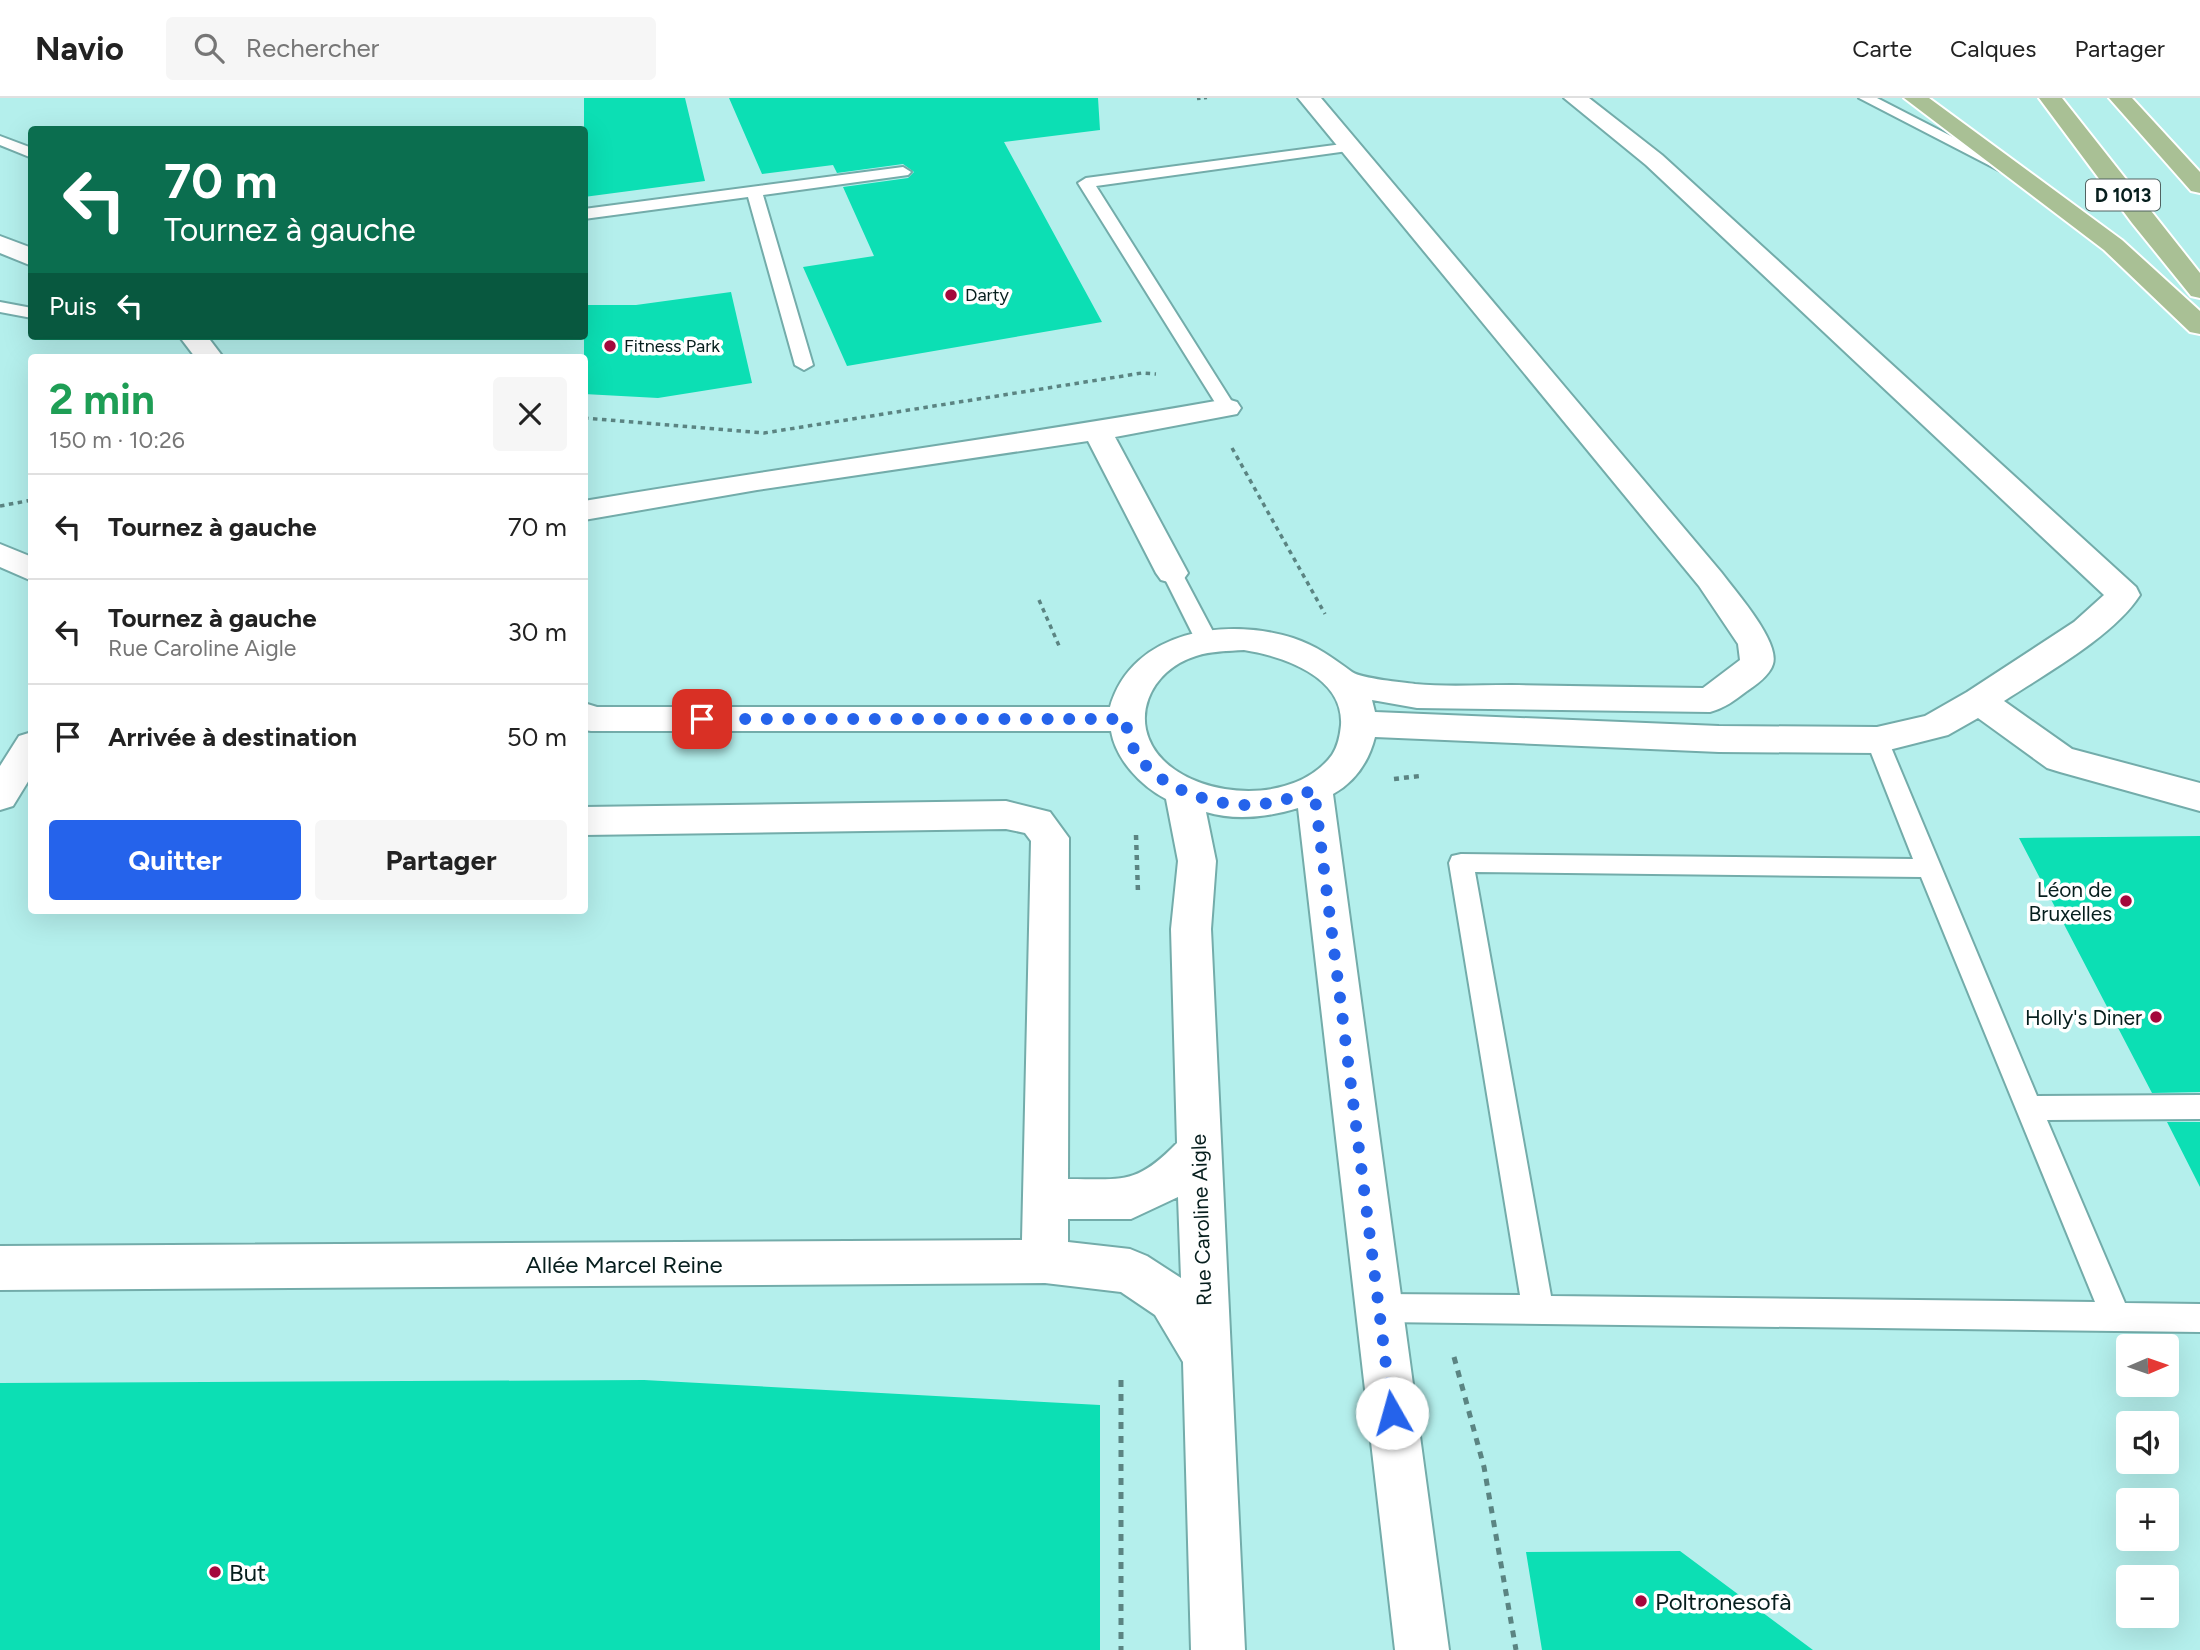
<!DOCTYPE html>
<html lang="fr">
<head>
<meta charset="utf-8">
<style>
	:root { --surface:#fff; --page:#f6f6f6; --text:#222; --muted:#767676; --line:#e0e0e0; --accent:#2563eb }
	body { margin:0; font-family:Figtree,sans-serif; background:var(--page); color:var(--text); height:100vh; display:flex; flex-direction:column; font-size:26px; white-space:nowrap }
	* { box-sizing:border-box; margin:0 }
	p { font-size:23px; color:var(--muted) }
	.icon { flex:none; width:38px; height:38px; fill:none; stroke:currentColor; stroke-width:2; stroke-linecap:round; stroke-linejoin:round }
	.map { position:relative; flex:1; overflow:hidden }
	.drawer { position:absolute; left:28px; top:256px; width:560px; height:560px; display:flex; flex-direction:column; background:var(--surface); border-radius:7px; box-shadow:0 7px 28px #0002 }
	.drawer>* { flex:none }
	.banner { position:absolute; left:28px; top:28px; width:560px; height:214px; border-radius:7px; box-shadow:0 7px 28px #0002; background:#0b6e4f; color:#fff; overflow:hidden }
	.needle { width:46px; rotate:88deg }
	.fabs { position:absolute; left:2116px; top:1236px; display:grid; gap:14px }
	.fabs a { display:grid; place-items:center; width:63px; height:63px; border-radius:7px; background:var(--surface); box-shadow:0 7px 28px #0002; font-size:35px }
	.pin { position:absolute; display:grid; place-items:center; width:60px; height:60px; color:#fff; margin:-30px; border-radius:14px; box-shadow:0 4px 10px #0006 }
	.me { position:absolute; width:77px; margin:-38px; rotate:353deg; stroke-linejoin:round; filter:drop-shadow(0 0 5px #0008) }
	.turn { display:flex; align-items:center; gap:24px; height:147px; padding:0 21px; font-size:32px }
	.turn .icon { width:91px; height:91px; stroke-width:2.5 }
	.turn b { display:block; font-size:49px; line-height:60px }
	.then { display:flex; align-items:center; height:66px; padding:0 21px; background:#0003; gap:14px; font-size:26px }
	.round { display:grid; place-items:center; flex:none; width:74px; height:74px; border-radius:7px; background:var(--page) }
	.summary { display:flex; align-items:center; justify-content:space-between; height:119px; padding:0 21px }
	h1 { font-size:42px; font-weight:700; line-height:52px; color:#1e9e55 }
	.action { display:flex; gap:14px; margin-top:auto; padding:14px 21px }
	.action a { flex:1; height:80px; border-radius:7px; background:var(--accent); color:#fff; font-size:28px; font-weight:700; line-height:80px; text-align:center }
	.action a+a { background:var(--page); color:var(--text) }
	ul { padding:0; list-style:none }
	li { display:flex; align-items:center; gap:21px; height:105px; padding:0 21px; border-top:2px solid var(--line) }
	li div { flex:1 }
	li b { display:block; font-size:26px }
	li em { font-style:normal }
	header { display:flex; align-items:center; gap:42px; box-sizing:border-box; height:98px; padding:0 35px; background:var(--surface); border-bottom:2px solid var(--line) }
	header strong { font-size:33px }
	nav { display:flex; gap:38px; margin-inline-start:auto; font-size:24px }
	.search { width:490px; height:63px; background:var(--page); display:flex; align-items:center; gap:18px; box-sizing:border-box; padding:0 24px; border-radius:7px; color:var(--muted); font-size:26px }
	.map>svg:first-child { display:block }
</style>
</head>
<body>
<header>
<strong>Navio</strong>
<div class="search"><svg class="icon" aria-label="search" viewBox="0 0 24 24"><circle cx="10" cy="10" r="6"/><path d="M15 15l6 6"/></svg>Rechercher</div>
<nav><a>Carte</a><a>Calques</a><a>Partager</a></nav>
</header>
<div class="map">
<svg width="2200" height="1552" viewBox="0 0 2200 1552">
	<rect width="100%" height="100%" fill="#b4efec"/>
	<!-- building -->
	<path fill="#0cdfb4" d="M 584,0 L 685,0 L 705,83 L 584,99 Z
		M 729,0 L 1098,0 L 1100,32 L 1004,44 L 1102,224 L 847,268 L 803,169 L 874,158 L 843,89 L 908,80 L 914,74 L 903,66 L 837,75 L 833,67 L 762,76 Z
		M 731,194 L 752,285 L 658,300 L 584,296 L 584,207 L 636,207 Z
		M 2200,738 L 2200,994 L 2152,995 L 2019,740 Z
		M 2167,1024 L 2200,1024 L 2200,1089 Z
		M 644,1282 L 1100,1307 L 1100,1552 L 0,1552 L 0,1285 Z
		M 1680,1453 L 1813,1552 L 1542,1552 L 1526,1454 Z"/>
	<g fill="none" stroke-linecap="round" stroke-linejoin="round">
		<defs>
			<path id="lane" d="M 1859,0 L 1877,0 L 2017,72 L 2014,75 L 2004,75 Z
				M 0,38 L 32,50 L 32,60 L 0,47 Z
				M 1350,45 L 1355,46 L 1357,49 L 1355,52 L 1096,88 L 1236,310 L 1233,314 L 1221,314 L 1078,85 L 1086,80 Z
				M 903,69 L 911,74 L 908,77 L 763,97 L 813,267 L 804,272 L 795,267 L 748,99 L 584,121 L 584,111 Z
				M 0,204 L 32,210 L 32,220 L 0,214 Z
				M 1172,468 L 1179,470 L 1182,475 L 1218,543 L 1215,548 L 1207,550 L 1199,548 L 1196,543 L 1162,475 L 1165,470 Z
				M 1877,634 L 1885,636 L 1888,642 L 2037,998 L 2200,997 L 2200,1021 L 2047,1022 L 2125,1205 L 2200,1206 L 2200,1234 L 1380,1224 L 1369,1220 L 1365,1210 L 1369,1200 L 1380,1196 L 1520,1197 L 1449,765 L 1452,758 L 1461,756 L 1913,761 L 1866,642 L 1869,636 ZM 1475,774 L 1921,779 L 2095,1204 L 1551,1198 Z"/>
			<path id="street" d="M 1298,0 L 1321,0 L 1721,474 C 1735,493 1780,543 1773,566 C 1770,577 1756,587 1747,593 C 1735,602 1725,610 1710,614 L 1417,610 L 1372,602 L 1375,614 L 1719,628 L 1877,629 L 1925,618 L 1967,594 L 2074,524 L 2104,497 L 1646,67 L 1564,0 L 1589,0 L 1662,57 L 2136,489 L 2140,497 C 2114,538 2045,576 2004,603 L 2072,651 L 2200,685 L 2200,713 L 2060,674 L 2047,670 L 1978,620 L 1948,637 L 1877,655 L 1719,654 L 1375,639 C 1369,663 1355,684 1333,696 L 1449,1552 L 1395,1552 L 1298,710 C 1269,719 1235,723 1206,714 L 1216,763 L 1211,831 L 1245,1552 L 1191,1552 L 1183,1264 L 1155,1217 L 1121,1194 L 1045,1185 L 0,1192 L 0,1148 L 1022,1142 L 1031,743 L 1025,735 L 1006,731 L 584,737 L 584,709 L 1006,703 L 1050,714 L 1069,740 L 1068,1081 C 1124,1081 1136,1087 1177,1045 L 1171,831 L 1178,763 L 1166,701 C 1141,688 1116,662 1111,633 L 591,633 L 584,632 L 584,605 L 597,609 L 1110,609 C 1132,532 1227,519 1293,540 C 1317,548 1333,560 1352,574 C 1362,581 1402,584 1415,586 C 1446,589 1479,587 1511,587 C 1575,588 1639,589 1703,590 L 1740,562 L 1738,546 L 1699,488 ZM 1244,552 C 1282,558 1344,578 1341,627 C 1340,637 1338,648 1332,657 C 1296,706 1203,702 1163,662 C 1126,624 1150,572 1196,558 C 1211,553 1228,553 1244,552 ZM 1178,1099 L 1181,1180 L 1147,1158 L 1130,1151 L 1068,1144 L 1068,1121 L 1131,1121 Z
				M 0,138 L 32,150 L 32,168 L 0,155 Z
				M 179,238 L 207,238 L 223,259 L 195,259 Z
				M 1227,301 L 1237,304 L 1241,310 L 1237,316 L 1115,339 L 1188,475 L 1183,482 L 1172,485 L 1161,482 L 1156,475 L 1088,343 L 757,392 L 584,422 L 584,403 C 798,367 1013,339 1227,301 Z
				M 0,446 L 32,459 L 32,483 L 0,469 Z
				M 32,634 L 32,677 L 13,708 L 0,712 L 0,668 L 19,638 Z"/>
			<path id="primary" d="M 1904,0 L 1929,0 L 2122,142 L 2200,213 L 2200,236 L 2190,234 L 2104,152 Z
				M 2039,0 L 2062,0 L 2200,175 L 2200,200 L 2191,198 L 2132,125 Z
				M 2109,0 L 2132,0 L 2200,74 L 2200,95 L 2191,93 Z"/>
		</defs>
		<!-- lane casing -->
		<use href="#lane" stroke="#73acaa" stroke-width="4"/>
		<!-- street casing -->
		<use href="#street" stroke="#73acaa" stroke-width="4"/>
		<!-- primary casing -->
		<use href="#primary" stroke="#fff" stroke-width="4"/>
		<!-- path-far3 -->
		<path stroke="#5b8482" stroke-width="2.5" stroke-dasharray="3.5 3.5" stroke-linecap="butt" d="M 1197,1 L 1207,0"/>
		<!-- path-far2 -->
		<path stroke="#5b8482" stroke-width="3.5" stroke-dasharray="4.5 4.5" stroke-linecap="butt" d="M 584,320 L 764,335 L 1142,275 L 1156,276
			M 1232,350 L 1325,516
			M 0,408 L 32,402
			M 1039,502 L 1060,550"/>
		<!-- path-far1 -->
		<path stroke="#5b8482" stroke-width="4.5" stroke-dasharray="5 5" stroke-linecap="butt" d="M 1394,681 L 1420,678
			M 1136,737 L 1138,795"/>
		<!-- path -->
		<path stroke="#5b8482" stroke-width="5" stroke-dasharray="7 7" stroke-linecap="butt" d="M 1454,1259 L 1484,1369 L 1516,1552
			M 1121,1282 L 1121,1552"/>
		<!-- lane -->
		<use href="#lane" fill="#fff" fill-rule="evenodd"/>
		<!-- street -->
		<use href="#street" fill="#fff" fill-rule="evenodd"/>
		<!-- primary -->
		<use href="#primary" fill="#a9c095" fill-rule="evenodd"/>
	</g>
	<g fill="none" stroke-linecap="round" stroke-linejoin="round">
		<!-- route -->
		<path stroke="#2563eb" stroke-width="12" stroke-dasharray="0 21.6" d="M 702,621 L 1125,621 C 1127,629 1128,639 1132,647 C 1150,688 1210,708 1252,707 C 1274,706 1294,699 1314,692 L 1392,1315"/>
	</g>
	<!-- markers -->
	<g fill="#a4083c" stroke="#fff" stroke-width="2.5">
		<circle cx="951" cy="197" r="7"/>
		<circle cx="610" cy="248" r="7"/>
		<circle cx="2126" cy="803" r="7"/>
		<circle cx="2156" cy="919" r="7"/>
		<circle cx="215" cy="1474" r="7"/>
		<circle cx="1641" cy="1503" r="7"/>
	</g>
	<g text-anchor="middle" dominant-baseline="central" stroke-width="7" stroke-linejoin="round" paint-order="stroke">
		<!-- far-poi labels -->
		<g font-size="18" fill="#061e1d" stroke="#fff" text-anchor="start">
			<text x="965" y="197">Darty</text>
			<text x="624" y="248">Fitness Park</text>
		</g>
		<!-- shield labels -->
		<rect fill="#fff" stroke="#516261" stroke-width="2" x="2086" y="81.5" width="74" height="31" rx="5"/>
		<g font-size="19" font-weight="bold" fill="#061e1d">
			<text x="2123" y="97">D 1013</text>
		</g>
		<!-- poi labels -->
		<g font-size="21" fill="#061e1d" stroke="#fff" text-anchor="end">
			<text x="2112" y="791">Léon de<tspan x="2112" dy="24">Bruxelles</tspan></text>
			<text x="2142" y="919">Holly's Diner</text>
		</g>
		<!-- street labels -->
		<g font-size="21" fill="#061e1d" stroke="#fff">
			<text transform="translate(1201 1122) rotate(-92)">Rue Caroline Aigle</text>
		</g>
		<!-- near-street labels -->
		<g font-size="24" fill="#061e1d" stroke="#fff">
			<text x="624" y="1166">Allée Marcel Reine</text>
		</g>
		<!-- near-poi labels -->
		<g font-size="24" fill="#061e1d" stroke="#fff" text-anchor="start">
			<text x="229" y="1474">But</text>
			<text x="1655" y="1503">Poltronesofà</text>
		</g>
	</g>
</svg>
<div class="fabs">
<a><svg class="needle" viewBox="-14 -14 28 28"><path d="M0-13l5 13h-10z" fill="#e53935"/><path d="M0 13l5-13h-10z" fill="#767676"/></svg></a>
<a><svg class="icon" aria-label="sound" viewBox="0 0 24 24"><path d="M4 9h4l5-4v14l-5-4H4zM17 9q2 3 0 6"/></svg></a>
<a>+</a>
<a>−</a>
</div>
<div class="pin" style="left:702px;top:621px;background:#d93025"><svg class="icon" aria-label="arrive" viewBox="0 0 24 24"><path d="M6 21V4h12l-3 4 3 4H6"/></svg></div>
<svg class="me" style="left:1392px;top:1315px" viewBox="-20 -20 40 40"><circle r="19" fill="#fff"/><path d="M0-13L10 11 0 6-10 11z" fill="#2563eb"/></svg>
<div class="banner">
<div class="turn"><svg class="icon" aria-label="left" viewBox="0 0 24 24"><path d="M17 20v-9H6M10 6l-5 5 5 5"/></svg><div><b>70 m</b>Tournez à gauche</div></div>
<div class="then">Puis<svg class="icon" aria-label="left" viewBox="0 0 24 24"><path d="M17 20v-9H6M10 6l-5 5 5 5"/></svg></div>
</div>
<section class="drawer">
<div class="summary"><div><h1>2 min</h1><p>150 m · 10:26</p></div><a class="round"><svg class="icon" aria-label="close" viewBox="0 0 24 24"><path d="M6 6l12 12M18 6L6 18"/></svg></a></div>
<ul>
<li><svg class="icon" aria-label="left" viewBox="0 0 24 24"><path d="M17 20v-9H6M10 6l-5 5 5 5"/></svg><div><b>Tournez à gauche</b></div><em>70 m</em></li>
<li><svg class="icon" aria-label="left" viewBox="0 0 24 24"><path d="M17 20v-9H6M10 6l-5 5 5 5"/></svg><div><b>Tournez à gauche</b><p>Rue Caroline Aigle</p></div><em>30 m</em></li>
<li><svg class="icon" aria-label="arrive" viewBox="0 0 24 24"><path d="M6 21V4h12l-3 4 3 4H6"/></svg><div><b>Arrivée à destination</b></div><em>50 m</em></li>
</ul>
<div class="action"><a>Quitter</a><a>Partager</a></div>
</section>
</div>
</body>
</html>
